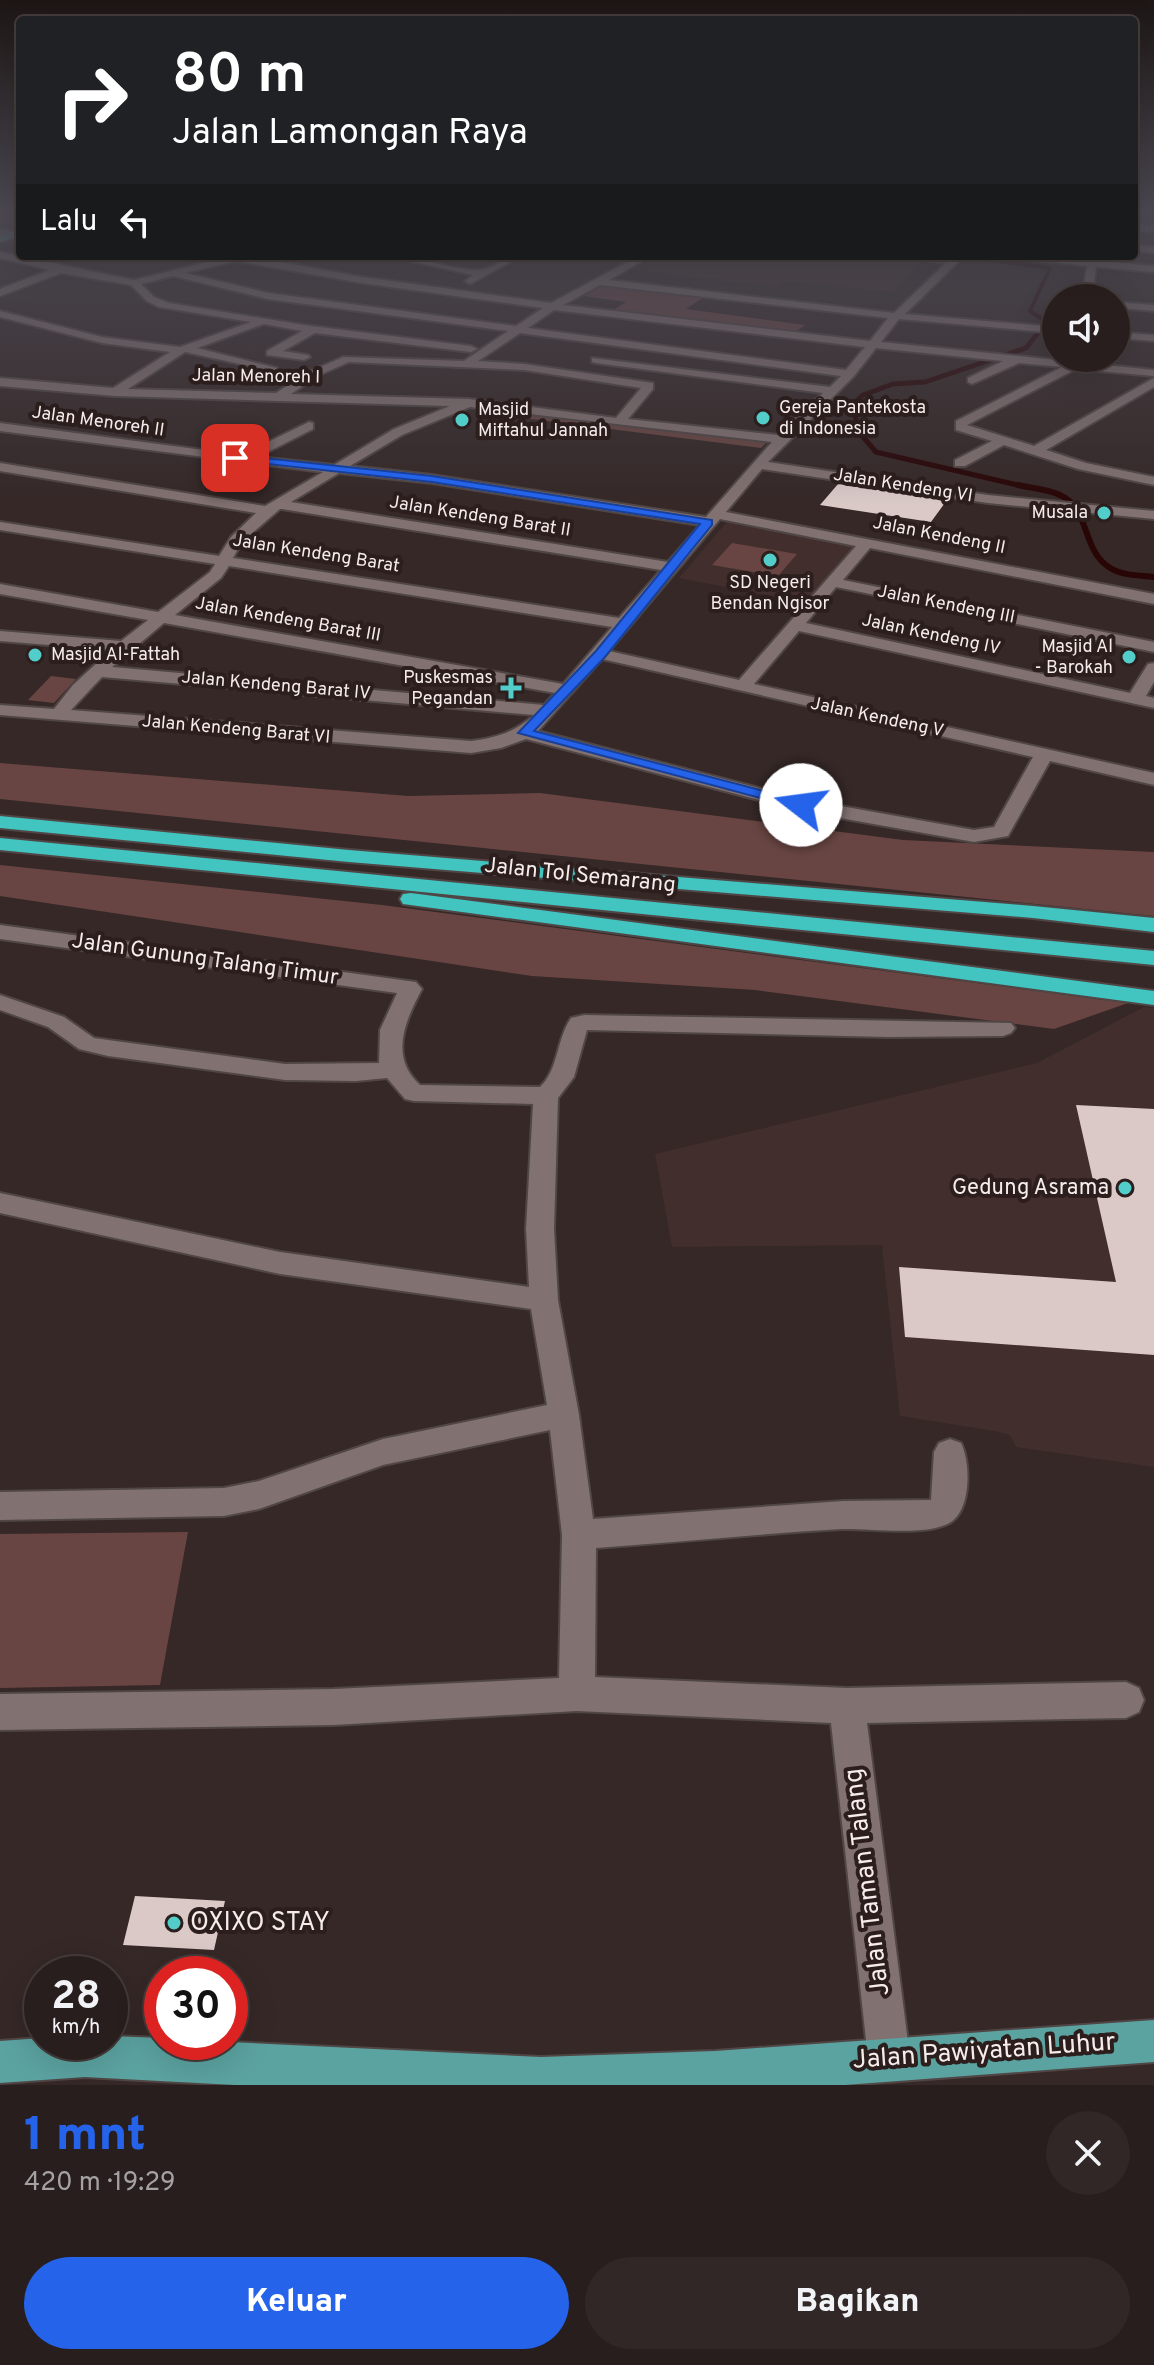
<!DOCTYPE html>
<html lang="id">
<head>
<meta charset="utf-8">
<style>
	:root { --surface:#281e1d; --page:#302726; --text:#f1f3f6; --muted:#a5a2a4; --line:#443c3b; --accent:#2563eb }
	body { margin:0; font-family:Overpass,sans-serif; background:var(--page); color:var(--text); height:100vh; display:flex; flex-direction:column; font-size:30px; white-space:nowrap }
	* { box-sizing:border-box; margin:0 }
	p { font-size:26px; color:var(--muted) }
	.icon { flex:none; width:44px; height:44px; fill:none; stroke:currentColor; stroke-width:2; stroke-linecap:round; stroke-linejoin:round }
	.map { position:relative; height:2085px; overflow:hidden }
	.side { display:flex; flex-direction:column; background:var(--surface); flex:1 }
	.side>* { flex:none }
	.top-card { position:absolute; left:16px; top:16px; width:1122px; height:244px; border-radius:8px; box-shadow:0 8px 32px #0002,0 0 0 2px var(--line); background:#202124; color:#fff; overflow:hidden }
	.fabs { position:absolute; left:1042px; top:284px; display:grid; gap:16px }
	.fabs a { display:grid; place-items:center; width:88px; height:88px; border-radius:50%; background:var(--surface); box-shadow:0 8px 32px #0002,0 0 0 2px var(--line); font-size:40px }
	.speed { position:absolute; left:24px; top:1956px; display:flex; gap:16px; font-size:40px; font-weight:700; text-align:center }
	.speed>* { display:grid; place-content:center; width:104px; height:104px; border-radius:50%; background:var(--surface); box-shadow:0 8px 32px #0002,0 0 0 2px var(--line); line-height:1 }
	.speed small { font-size:20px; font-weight:400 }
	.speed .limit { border:12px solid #d22; background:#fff; color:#111 }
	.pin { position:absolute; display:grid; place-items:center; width:68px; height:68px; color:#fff; margin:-34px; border-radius:16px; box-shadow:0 4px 12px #0006 }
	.me { position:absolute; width:88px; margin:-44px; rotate:285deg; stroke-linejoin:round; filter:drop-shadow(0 0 6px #0008) }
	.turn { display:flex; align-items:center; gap:28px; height:168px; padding:0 24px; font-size:36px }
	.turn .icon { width:104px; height:104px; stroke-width:2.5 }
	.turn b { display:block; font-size:56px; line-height:68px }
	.then { display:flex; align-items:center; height:76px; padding:0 24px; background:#0003; gap:16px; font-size:30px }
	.round { display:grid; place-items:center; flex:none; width:84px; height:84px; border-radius:42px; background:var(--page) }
	.headline { display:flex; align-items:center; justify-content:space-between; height:136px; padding:0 24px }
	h1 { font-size:48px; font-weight:800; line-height:60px; color:var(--accent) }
	.cta { display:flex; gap:16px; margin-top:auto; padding:16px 24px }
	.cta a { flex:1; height:92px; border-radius:48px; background:var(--accent); color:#fff; font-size:32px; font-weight:800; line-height:92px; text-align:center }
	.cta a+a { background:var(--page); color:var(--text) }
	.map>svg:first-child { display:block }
</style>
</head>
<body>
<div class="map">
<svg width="1154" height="2085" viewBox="0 0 1154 2085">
	<rect width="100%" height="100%" fill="#352827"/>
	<!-- built -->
	<path fill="#422e2c" d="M 657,256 L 899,256 L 924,259 L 893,292 L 786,281 L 778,287 L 633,270 Z
		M 730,518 L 861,543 L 808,603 L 679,578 Z
		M 1144,1007 L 1154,1008 L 1154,1467 L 1016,1447 L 1010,1435 L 995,1431 L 900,1416 L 882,1245 L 672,1247 L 655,1154 L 1037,1063 Z"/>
	<!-- green -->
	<path fill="#684542" d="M 605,284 L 704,297 L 686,309 L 805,325 L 793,334 L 613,310 L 626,302 L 584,296 Z
		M 521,411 L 771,438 L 761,448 L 515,417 Z
		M 732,543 L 797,554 L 778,576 L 712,565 Z
		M 51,676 L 76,679 L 54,703 L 28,700 Z
		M 0,763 L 408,796 L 540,793 L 903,840 L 1154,852 L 1154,916 L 0,799 Z
		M 0,865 L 382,905 L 1128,1003 L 1054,1029 L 755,990 L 532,976 L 0,896 Z
		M 188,1532 L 160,1685 L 0,1688 L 0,1534 Z"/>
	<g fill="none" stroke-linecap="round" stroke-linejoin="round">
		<!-- stream-far2 -->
		<path stroke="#290606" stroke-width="4" d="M 962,256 L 1050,268 L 1030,311 L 1047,322 L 1037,335"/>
		<!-- stream-far1 -->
		<path stroke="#290606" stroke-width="5" d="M 1026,487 L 876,452 L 858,431 L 853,404 L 863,395 L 893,384 L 925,382 L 1026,348 L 1038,333"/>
		<!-- stream -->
		<path stroke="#290606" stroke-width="6" d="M 1018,485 C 1031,488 1048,489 1060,495 C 1089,508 1082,546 1106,565 C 1119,576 1138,575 1154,577"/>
	</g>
	<!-- building -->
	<path fill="#dac9c7" d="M 838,484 L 947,500 L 931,522 L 820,505 Z
		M 1076,1105 L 1154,1109 L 1154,1355 L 905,1337 L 899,1267 L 1116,1282 Z
		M 135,1896 L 225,1901 L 214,1950 L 123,1945 Z"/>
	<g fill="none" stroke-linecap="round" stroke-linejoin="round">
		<defs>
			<path id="minor" d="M 1134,224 L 1154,226 L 1154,232 L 1134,230 Z
				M 0,229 L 19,232 L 20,235 L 0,235 Z
				M 1134,245 L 1154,247 L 1154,253 L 1134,251 Z
				M 0,252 L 134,280 L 232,256 L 249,256 L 362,277 L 551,303 L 639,256 L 651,256 L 609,280 L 894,313 L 946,263 L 897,256 L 964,256 L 905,314 L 1056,327 L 1056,333 L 899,319 L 881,342 L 1154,370 L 1154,376 L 1076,369 L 967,425 L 1034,446 L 1154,378 L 1154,387 L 1046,450 L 1086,463 L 1154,477 L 1154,485 L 1078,469 L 1004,445 L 965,466 L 955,466 L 955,460 L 992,441 L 956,430 L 956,421 L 1062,367 L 1019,363 L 972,384 L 968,382 L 968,378 L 1003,361 L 876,348 L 854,376 L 768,462 L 988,495 L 1154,511 L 1154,519 L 988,503 L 762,469 L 726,512 L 1154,594 L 1154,604 L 870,548 L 843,580 L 1154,642 L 1154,652 L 836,587 L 806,623 L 1130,693 L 1148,664 L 1154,663 L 1154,682 L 1146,696 L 1154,698 L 1154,708 L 799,631 L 754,684 L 1154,773 L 1154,785 L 1050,761 L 1008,836 L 974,842 L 801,811 L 526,739 L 501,748 L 471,753 L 0,715 L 0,705 L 54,709 L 73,685 L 111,650 L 0,641 L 0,631 L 121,641 L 148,620 L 0,594 L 0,584 L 158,612 L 210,572 L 215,564 L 0,530 L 0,522 L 219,556 L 231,537 L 256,513 L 0,471 L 0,463 L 265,506 L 323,472 L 0,431 L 0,423 L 241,455 L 309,422 L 313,423 L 313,429 L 258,457 L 334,465 L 394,429 L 450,406 L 115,396 L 0,386 L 0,378 L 113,388 L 170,352 L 102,343 L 0,317 L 0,311 L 102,337 L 180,347 L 251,322 L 159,307 L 147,301 L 131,285 L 61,273 L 0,296 L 0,289 L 50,270 L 0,258 ZM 236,261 L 362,283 L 543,308 L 516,326 L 268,293 L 185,273 ZM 173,276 L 268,299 L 508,331 L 464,361 L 343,357 L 309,372 L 276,393 L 128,389 L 185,352 L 277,372 L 277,368 L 197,348 L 264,324 L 302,331 L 267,351 L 267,355 L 304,360 L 310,357 L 308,355 L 283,351 L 315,333 L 471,352 L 477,349 L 471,346 L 304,325 L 169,303 L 154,297 L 141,284 ZM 600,285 L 888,318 L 870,341 L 563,305 ZM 554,310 L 865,347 L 846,370 L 528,328 ZM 520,333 L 841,376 L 830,387 L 592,358 L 592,362 L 596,363 L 823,393 L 778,435 L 628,419 L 653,389 L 653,383 L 524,364 L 478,361 ZM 349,362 L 524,370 L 641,388 L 616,418 L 469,399 L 291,394 L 317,376 ZM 470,407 L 772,442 L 706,517 L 432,475 L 350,466 L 402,435 ZM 339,473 L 432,483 L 700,525 L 668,562 L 291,502 ZM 280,509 L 282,509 L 661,570 L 619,618 L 233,558 L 242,542 ZM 720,519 L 856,546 L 739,680 L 609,651 ZM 229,566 L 612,627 L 563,684 L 175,615 L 221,578 ZM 164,623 L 555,693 L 544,705 L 112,667 ZM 602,659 L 1033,757 L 994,827 L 974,830 L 802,799 L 538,731 ZM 102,677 L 534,715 C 515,732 496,738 471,741 L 71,710 Z
				M 388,256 C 419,256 449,270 479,270 C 493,270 505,256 521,256 L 470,284 L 465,281 L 473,275 Z
				M 1004,256 L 1041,256 L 1154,266 L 1154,272 L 1096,267 L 1092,298 L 1082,298 L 1087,266 Z
				M 1116,302 L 1154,305 L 1154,311 L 1116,308 Z
				M 1116,332 L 1154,335 L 1154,341 L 1116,338 Z
				M 0,925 L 416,982 L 422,989 C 405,1021 389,1057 420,1085 L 540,1087 C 559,1069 556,1040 571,1018 L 584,1015 L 1011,1023 L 1015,1028 L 1011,1033 L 1003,1036 L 888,1037 L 587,1030 L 574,1077 L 558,1098 L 554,1229 L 558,1300 L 579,1415 L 593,1519 L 843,1501 L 931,1500 L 934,1452 L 939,1443 L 950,1439 L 961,1443 C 971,1463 971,1509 951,1522 C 928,1537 870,1528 841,1529 C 759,1534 677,1542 596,1548 L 595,1677 L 847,1688 L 1126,1682 L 1139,1688 L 1144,1700 L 1139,1712 L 1126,1718 L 867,1723 L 910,2058 L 904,2073 L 889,2079 L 874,2073 L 868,2058 L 831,1723 L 577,1711 L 334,1725 L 0,1730 L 0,1694 L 334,1689 L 559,1678 L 562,1535 L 550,1430 L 383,1465 L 259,1509 L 224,1516 L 0,1520 L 0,1492 L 224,1488 L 259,1481 L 383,1439 L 547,1405 L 531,1309 L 280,1274 L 0,1213 L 0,1193 L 280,1252 L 529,1287 L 526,1229 L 533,1104 L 414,1101 L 405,1099 L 387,1078 L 356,1081 L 285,1080 L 108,1056 L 79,1049 L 48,1027 L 0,1010 L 0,995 L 64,1017 L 94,1038 L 108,1040 L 285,1064 L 379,1063 L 380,1030 L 397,993 L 0,939 Z"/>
			<path id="major" d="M 20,230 L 20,236 L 0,242 L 0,236 Z
				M 1154,2020 L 1154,2062 L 845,2085 L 235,2085 L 85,2077 L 0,2083 L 0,2041 L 42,2038 L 42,2042 L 110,2042 L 110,2036 L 162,2038 L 162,2042 L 230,2042 L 541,2057 L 715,2051 Z"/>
			<path id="highway" d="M 0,816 L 349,850 L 1033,906 L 1154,918 L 1154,932 L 1033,918 L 349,862 L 0,828 Z
				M 0,838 L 1154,951 L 1154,965 L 0,850 Z
				M 411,893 L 1154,991 L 1154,1005 L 403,904 L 400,899 L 403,894 Z"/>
		</defs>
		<!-- minor casing -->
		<use href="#minor" stroke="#504645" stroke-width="4"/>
		<!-- major casing -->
		<use href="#major" stroke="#504645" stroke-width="4"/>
		<!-- highway casing -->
		<use href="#highway" stroke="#504645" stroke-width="4"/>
		<!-- minor -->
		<use href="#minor" fill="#817170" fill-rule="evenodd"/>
		<!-- major -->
		<use href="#major" fill="#5ba3a1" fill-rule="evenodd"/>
		<!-- highway -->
		<use href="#highway" fill="#42c4c1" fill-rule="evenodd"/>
	</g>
	<!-- sky -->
	<linearGradient id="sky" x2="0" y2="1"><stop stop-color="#1d1615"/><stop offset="0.42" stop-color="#4b4852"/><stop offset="1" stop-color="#4b4852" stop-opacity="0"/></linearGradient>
	<rect width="1154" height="505" fill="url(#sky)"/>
	<!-- route -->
	<path fill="#2563eb" stroke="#184099" stroke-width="2" d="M 235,455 L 432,476 L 712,520 L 712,525 L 605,657 L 534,731 L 806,802 L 808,805 L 801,809 L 518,733 L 596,651 L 700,524 L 432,482 L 232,460 L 230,458 Z"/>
	<!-- markers -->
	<g fill="#53cdca" stroke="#2b1e1d" stroke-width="3">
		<circle cx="763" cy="418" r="8"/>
		<circle cx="462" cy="420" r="8"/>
		<circle cx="1104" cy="513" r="8"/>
		<circle cx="770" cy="560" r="8"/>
		<circle cx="35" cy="655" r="8"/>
		<circle cx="1129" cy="657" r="8"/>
		<path d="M507 676h8v8h8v8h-8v8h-8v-8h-8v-8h8z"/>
		<circle cx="1125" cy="1188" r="8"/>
		<circle cx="174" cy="1923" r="8"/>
	</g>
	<g text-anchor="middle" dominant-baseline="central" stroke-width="8" stroke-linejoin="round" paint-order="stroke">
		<!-- far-street labels -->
		<g font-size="18" fill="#f5eceb" stroke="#2b1e1d">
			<text transform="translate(256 377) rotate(1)">Jalan Menoreh I</text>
			<text transform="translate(98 422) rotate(8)">Jalan Menoreh II</text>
			<text transform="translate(903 486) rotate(9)">Jalan Kendeng VI</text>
			<text transform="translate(480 517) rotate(9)">Jalan Kendeng Barat II</text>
			<text transform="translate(939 536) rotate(11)">Jalan Kendeng II</text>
			<text transform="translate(316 554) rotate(9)">Jalan Kendeng Barat</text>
			<text transform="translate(946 605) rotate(11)">Jalan Kendeng III</text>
			<text transform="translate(288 620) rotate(10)">Jalan Kendeng Barat III</text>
			<text transform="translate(931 635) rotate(12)">Jalan Kendeng IV</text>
			<text transform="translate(276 686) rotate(5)">Jalan Kendeng Barat IV</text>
			<text transform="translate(877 718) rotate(12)">Jalan Kendeng V</text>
			<text transform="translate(236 730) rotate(5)">Jalan Kendeng Barat VI</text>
		</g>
		<!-- far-poi labels -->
		<g font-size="18" fill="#f5eceb" stroke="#2b1e1d" text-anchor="start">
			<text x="779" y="408">Gereja Pantekosta<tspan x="779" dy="21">di Indonesia</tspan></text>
			<text x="478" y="410">Masjid<tspan x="478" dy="21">Miftahul Jannah</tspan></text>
			<text x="1088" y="513" text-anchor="end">Musala</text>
			<text x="770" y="583" text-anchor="middle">SD Negeri<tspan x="770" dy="21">Bendan Ngisor</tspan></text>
			<text x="1113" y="647" text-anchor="end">Masjid Al<tspan x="1113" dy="21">- Barokah</tspan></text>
			<text x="51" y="655">Masjid Al-Fattah</text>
			<text x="493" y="678" text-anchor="end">Puskesmas<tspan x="493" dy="21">Pegandan</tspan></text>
		</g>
		<!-- street labels -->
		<g font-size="22" fill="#f5eceb" stroke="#2b1e1d">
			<text transform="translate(580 876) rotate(6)">Jalan Tol Semarang</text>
			<text transform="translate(205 960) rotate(8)">Jalan Gunung Talang Timur</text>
		</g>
		<!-- poi labels -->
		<g font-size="22" fill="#f5eceb" stroke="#2b1e1d" text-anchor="end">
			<text x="1109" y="1188">Gedung Asrama</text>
		</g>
		<!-- near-street labels -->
		<g font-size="26" fill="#f5eceb" stroke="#2b1e1d">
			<text transform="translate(868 1882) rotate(-97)">Jalan Taman Talang</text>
			<text transform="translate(984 2052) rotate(-4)">Jalan Pawiyatan Luhur</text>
		</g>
		<!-- near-poi labels -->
		<g font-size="26" fill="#f5eceb" stroke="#2b1e1d" text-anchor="start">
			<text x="190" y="1923">OXIXO STAY</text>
		</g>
	</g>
</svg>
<div class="fabs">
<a><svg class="icon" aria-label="sound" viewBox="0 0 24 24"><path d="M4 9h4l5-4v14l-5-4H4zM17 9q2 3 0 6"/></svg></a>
</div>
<div class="speed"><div>28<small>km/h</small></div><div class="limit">30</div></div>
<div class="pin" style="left:235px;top:458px;background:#d93025"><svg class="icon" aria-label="arrive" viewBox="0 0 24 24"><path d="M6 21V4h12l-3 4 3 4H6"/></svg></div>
<svg class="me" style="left:801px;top:805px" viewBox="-20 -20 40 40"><circle r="19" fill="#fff"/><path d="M0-13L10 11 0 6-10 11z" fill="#2563eb"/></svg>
<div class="top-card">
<div class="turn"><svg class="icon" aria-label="right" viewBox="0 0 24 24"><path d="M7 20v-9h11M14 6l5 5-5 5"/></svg><div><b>80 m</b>Jalan Lamongan Raya</div></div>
<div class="then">Lalu<svg class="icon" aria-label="left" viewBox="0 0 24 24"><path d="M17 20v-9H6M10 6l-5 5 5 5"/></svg></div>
</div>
</div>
<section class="side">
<div class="headline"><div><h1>1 mnt</h1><p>420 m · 19:29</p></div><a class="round"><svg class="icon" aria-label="close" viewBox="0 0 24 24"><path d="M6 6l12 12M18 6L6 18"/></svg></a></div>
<div class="cta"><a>Keluar</a><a>Bagikan</a></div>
</section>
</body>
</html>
